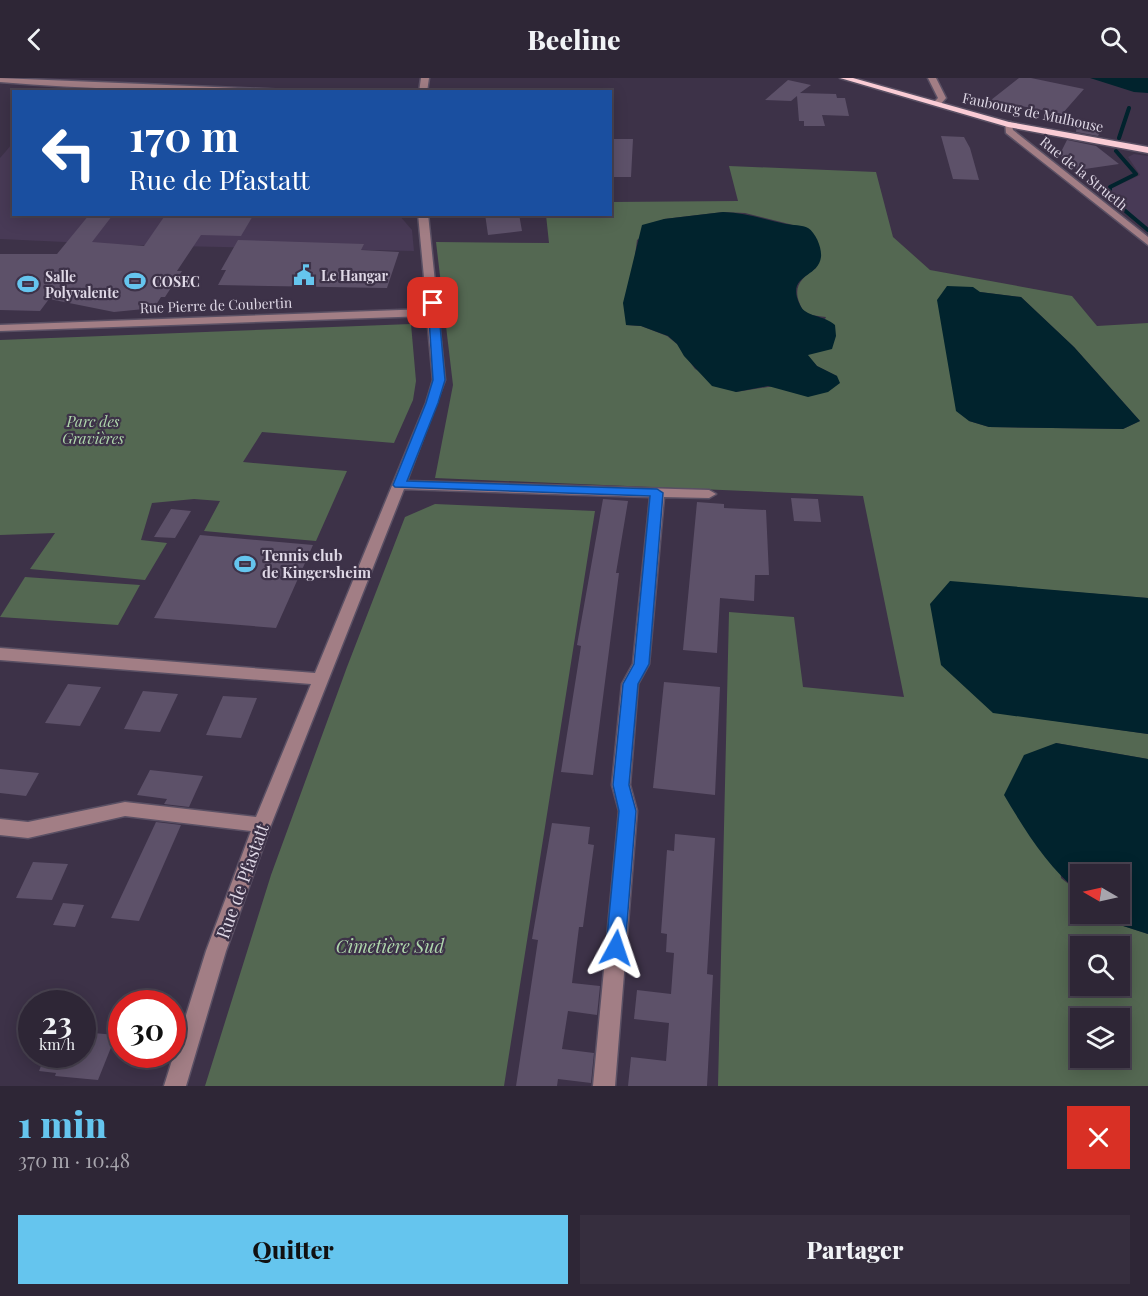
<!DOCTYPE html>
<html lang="fr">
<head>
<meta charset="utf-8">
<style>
	:root { --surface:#2e2636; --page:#362e3e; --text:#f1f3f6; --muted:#a7a5ad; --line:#494351; --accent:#65c5ee }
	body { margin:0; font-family:"Playfair Display",serif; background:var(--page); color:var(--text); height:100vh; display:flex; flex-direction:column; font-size:22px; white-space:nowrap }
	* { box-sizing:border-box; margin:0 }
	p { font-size:20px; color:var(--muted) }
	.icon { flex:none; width:33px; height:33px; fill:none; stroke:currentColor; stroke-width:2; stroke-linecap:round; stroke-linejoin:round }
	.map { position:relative; height:1008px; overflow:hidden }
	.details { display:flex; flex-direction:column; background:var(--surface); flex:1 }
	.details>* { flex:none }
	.hud { position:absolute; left:12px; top:12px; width:600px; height:126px; border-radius:0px; box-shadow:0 3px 15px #0003,0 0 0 2px var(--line); background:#1a4fa0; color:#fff; overflow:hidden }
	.needle { width:39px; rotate:279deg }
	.controls { position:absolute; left:1070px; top:786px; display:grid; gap:12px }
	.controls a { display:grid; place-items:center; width:60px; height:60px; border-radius:0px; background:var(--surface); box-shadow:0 3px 15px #0003,0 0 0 2px var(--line); font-size:30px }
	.speed { position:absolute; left:18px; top:912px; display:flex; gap:12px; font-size:30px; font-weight:700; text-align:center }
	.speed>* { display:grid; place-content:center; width:78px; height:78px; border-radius:50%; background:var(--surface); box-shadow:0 3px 15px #0003,0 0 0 2px var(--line); line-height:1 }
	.speed small { font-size:15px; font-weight:400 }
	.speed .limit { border:9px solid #d22; background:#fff; color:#111 }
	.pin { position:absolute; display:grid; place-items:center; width:51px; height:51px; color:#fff; margin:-26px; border-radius:12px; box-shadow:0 3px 9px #0006 }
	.me { position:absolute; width:66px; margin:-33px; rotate:5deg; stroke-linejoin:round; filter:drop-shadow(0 0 4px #0008) }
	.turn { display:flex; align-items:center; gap:21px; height:126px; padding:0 18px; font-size:27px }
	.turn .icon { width:78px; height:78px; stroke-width:2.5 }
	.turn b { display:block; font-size:42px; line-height:51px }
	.round { display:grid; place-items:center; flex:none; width:63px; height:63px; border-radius:0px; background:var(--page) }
	.summary { display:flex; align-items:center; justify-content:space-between; height:102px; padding:0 18px }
	h1 { font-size:36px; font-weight:800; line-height:45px; color:var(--accent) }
	.cta { display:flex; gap:12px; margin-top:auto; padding:12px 18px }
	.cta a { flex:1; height:69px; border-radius:0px; background:var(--accent); color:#111; font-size:24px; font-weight:800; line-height:69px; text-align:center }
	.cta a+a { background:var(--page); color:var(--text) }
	header { display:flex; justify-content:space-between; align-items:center; height:78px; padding:0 18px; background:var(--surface); font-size:27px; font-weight:800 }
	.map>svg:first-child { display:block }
</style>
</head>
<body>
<header><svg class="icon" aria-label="back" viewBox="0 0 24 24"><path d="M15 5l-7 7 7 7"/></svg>Beeline<svg class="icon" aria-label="search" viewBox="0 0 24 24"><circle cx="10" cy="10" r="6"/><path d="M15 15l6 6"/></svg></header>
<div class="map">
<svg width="1148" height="1008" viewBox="0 0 1148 1008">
	<rect width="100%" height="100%" fill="#3d3248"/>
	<!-- built -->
	<path fill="#483a56" d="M 12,66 L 14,136 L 399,137 L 412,152 L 414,173 L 130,167 L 0,161 L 0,80 Z
		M 1134,76 L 1148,78 L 1148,154 L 1102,115 L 1140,97 L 1128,79 Z"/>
	<!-- green -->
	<path fill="#546852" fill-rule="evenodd" d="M 729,88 L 876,94 L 893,159 L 930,192 L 1072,218 L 1097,248 L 1148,245 L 1148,520 L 1048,512 L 993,634 L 1148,656 L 1148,681 L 1056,665 L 1061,800 L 1080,815 L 1080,836 L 1104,836 L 1117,846 L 1148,856 L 1148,1008 L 718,1008 L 729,534 L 794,539 L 803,609 L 904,619 L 863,418 L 435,400 L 453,307 L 436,164 L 549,165 L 546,137 L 610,136 L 611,124 L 738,123 ZM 723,134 L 745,135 L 809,151 L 816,190 C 803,199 793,207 799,224 C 801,228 802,233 807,235 C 812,238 820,238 826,239 L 807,277 L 817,288 L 837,298 L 736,314 L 695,291 L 677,266 L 667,258 L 641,248 L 626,247 L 637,162 L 664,141 ZM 980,214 L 1021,219 L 1074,269 L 1140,343 L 1123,351 L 989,349 L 969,343 ZM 1080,868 L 1119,868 L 1119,908 L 1080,908 ZM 1080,940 L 1119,940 L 1119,980 L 1080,980 Z
		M 411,246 L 416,303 L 413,322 L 394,365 L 262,354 L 243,384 L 347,393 L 316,463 L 204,453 L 220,423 L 194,421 L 152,425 L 141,462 L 167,465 L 145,502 L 30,491 L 55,455 L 0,457 L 0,262 Z
		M 435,426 L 595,433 L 504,1008 L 205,1008 L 271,797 L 347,589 L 405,439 Z
		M 25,499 L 140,507 L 118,547 L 0,539 Z"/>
	<!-- water -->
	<path fill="#01232d" d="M 1090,0 L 1148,0 L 1148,15 L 1134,14 Z
		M 723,134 C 745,135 764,141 786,146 C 792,147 803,147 808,150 C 816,155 822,170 821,179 C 818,201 785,196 800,227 C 805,239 824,237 835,247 L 836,258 L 832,271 L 808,277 L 817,288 L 837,298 L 840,305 L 828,314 L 808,319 L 768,308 L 736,314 L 712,308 L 684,278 L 677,266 L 668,258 L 641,248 L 626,247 L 623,225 L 642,147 L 664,141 Z
		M 947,208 L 973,209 L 980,214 L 1021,219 L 1074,269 L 1140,343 L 1123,351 L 989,349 L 969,343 L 956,333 L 937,222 Z
		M 950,503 L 1148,520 L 1148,656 L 993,635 L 941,587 L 930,526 Z
		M 1056,665 L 1148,681 L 1148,856 L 1117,846 L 1104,836 L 1119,836 L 1119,796 L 1080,796 L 1080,815 C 1047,788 1026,754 1004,717 L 1024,677 Z"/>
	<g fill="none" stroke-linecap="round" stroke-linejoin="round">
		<!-- stream -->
		<path stroke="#01232d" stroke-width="4" d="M 1119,60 L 1129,30
			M 1116,73 L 1136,96 L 1110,109 L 1110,120 L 1148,152"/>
	</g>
	<!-- building -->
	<path fill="#5d5169" d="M 1019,0 L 1031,0 L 1084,11 L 1062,36 L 991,22 Z
		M 788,2 L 811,7 L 800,15 L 836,16 L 837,20 L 845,20 L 849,38 L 822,37 L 825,48 L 804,48 L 804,43 L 799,43 L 797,18 L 791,23 L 765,22 Z
		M 1077,46 L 1102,50 L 1098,58 L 1076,54 Z
		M 941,58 L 964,59 L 970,70 L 979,102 L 953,101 Z
		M 610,61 L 633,61 L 631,99 L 610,99 Z
		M 1067,62 L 1096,68 L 1119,86 L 1078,92 L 1059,78 Z
		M 166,136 L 254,136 L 241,158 L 201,157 L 177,193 L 182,193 L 165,219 L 161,219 L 154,230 L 114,234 L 49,221 L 40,233 L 0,232 L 0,176 L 57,176 L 89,137 L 112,138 L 92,164 L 144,168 Z
		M 485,136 L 519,136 L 522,153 L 488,157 Z
		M 238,162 L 364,166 L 361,172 L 399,174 L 387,210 L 218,207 L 226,192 L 221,192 Z
		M 791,420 L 818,421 L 821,444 L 794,443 Z
		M 603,421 L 628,423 L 616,495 L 619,495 L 593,697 L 561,694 L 581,568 L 577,567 Z
		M 697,424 L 724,426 L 724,430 L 766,432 L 769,497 L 755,497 L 754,523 L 720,520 L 717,575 L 683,572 Z
		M 171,431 L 191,433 L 175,460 L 154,459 Z
		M 200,457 L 313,467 L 276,550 L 154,540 Z
		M 664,604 L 720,609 L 715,717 L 653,710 Z
		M 68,606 L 101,609 L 80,648 L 45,645 Z
		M 143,613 L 178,616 L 160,654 L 124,651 Z
		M 223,618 L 257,620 L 241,660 L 206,657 Z
		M 0,691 L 39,695 L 26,718 L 0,715 Z
		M 150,692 L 203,698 L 189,729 L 164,726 L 167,721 L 137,717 Z
		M 156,744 L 181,747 L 139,843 L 111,840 Z
		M 552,745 L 590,749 L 588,766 L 594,767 L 583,849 L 579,849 L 572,905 L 600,908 L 597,937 L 568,933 L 562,971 L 594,975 L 591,1005 L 558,1001 L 557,1008 L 516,1008 L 538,862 L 532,861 Z
		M 675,756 L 715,760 L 707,896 L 713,897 L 707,1008 L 628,1008 L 631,979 L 666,983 L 669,945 L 634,941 L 637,912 L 671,916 L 674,875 L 666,874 L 667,856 L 661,855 L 667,772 L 674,773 Z
		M 33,784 L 68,786 L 52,822 L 16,820 Z
		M 63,825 L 84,827 L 75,849 L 53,847 Z
		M 82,954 L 116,957 L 98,1002 L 55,998 L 56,995 L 39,993 L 46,976 L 82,976 Z"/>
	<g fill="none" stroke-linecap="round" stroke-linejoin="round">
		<defs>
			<path id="minor" d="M 0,0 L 287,12 L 291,14 C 194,14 97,12 0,4 Z
				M 421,0 L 429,0 L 427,14 L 419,14 Z
				M 928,0 L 936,0 L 946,20 L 939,28 L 932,26 L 938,20 Z
				M 1005,44 L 1011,44 L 1013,52 L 1148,159 L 1148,167 L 1006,55 Z
				M 418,136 L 428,136 L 445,302 L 407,403 L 709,412 L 716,416 L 709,420 L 664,419 L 649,586 L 638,606 L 630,707 L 637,733 L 615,1008 L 593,1008 L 619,733 L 612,707 L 622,606 L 633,586 L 650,419 L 404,411 L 271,747 L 226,873 L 186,1008 L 164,1008 L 206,873 L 251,753 L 125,738 L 28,760 L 0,757 L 0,741 L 28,744 L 125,724 L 256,739 L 311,606 L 0,582 L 0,570 L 315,595 L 426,325 L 433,302 L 427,238 L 0,253 L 0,247 L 427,231 Z"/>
			<path id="major" d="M 840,0 L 853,0 L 1009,44 L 1148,69 L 1148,75 L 1008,49 Z"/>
		</defs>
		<!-- minor casing -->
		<use href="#minor" stroke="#5a5064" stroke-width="3"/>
		<!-- major casing -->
		<use href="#major" stroke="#5a5064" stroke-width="3"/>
		<!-- minor -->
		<use href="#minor" fill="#a27e85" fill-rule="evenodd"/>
		<!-- major -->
		<use href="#major" fill="#faccd5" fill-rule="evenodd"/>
	</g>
	<!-- route -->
	<path fill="#1a73e8" stroke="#114b97" stroke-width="1.5" d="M 433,222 L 438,225 L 445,302 L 438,325 L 407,403 L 657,411 L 663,415 L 649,586 L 638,606 L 629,707 L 636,733 L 625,870 L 622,876 L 616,878 L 609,876 L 606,870 L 619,733 L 613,707 L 623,606 L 634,586 L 650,418 L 395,409 L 393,407 L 426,325 L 433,302 L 428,225 Z"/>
	<!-- icons -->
	<defs>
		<symbol id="civic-bare" viewBox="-9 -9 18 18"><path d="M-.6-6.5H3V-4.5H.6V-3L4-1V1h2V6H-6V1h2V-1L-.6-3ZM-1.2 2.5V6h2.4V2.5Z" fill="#65c5ee" stroke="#3d3248" stroke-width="2.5" paint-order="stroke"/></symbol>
		<symbol id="stadium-bare" viewBox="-9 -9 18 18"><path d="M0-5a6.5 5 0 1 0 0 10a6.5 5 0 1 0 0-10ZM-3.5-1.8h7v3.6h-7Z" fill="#65c5ee" stroke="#3d3248" stroke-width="2.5" paint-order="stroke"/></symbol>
	</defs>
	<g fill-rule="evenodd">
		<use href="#civic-bare" x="289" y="182" width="30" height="30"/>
		<use href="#stadium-bare" x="120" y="188" width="30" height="30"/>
		<use href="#stadium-bare" x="13" y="191" width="30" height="30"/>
		<use href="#stadium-bare" x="230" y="471" width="30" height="30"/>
	</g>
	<g text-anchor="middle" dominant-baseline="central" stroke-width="4.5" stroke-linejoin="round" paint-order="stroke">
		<!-- far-street labels -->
		<g font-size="14" fill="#dfd8e6" stroke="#3d3248">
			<text transform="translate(1033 34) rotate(12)">Faubourg de Mulhouse</text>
			<text transform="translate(1084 95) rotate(39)">Rue de la Strueth</text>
			<text transform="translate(216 227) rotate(-2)">Rue Pierre de Coubertin</text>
		</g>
		<!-- far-poi labels -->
		<g font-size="14" font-weight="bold" fill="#dfd8e6" stroke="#3d3248" text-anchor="start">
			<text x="321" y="197">Le Hangar</text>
			<text x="45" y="198">Salle<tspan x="45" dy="16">Polyvalente</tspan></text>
			<text x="152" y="203">COSEC</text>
		</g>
		<!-- park labels -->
		<g font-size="15" font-style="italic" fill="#afd7ac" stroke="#3d3248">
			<text x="93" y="343">Parc des<tspan x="93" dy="17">Gravières</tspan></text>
		</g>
		<!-- poi labels -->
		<g font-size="15" font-weight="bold" fill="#dfd8e6" stroke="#3d3248" text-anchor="start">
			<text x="262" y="477">Tennis club<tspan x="262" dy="17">de Kingersheim</tspan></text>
		</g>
		<!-- near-street labels -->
		<g font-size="18" fill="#dfd8e6" stroke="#3d3248">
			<text transform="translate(242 803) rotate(-70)">Rue de Pfastatt</text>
		</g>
		<!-- near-park labels -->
		<g font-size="18" font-style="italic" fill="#afd7ac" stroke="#3d3248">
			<text x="390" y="868">Cimetière Sud</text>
		</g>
	</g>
</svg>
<div class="controls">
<a><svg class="needle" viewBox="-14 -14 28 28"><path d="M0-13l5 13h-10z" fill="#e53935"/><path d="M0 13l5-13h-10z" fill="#a7a5ad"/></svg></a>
<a><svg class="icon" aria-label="search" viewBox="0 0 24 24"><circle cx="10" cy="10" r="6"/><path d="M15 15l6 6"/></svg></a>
<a><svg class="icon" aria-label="layers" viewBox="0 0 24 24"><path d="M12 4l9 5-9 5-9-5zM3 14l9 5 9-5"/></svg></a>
</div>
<div class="speed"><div>23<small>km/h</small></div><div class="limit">30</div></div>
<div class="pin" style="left:433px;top:225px;background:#d93025"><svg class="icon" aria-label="arrive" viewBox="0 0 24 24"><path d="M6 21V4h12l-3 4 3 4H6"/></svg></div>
<svg class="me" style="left:616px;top:870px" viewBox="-20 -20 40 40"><path d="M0-17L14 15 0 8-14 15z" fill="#1a73e8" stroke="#fff" stroke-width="4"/></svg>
<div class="hud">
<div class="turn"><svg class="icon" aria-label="left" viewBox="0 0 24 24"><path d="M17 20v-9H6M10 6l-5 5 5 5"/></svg><div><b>170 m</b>Rue de Pfastatt</div></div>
</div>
</div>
<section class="details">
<div class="summary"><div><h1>1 min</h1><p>370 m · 10:48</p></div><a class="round" style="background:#d93025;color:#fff"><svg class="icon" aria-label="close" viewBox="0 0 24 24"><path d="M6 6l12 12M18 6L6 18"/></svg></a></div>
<div class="cta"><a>Quitter</a><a>Partager</a></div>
</section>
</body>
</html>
